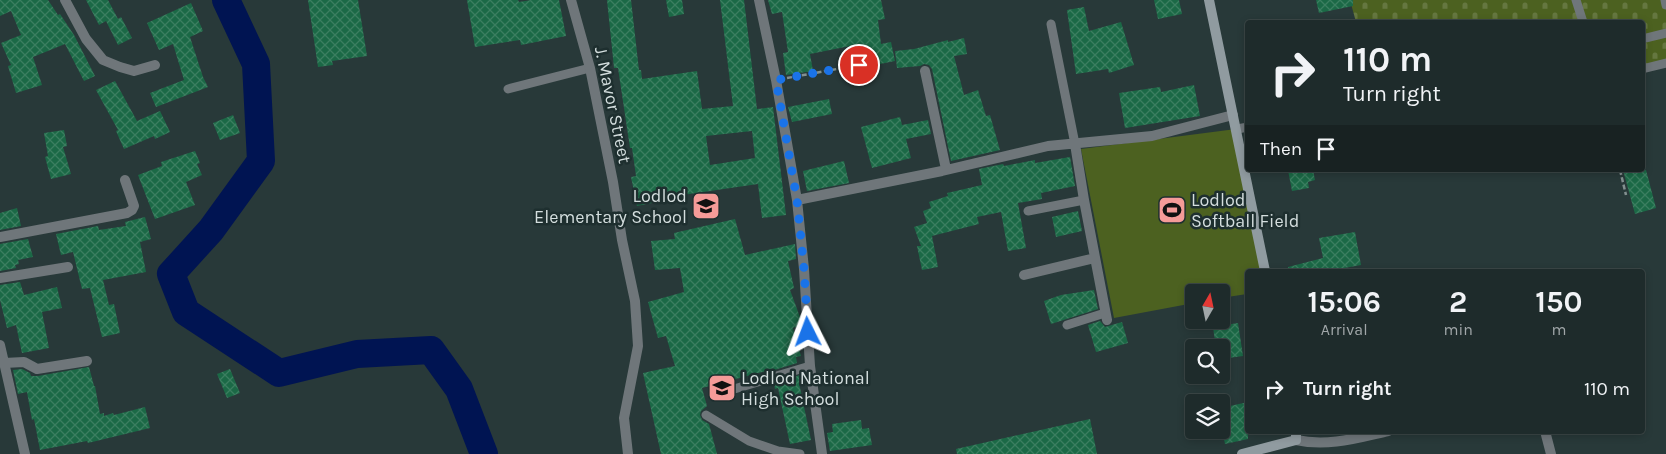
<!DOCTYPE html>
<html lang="en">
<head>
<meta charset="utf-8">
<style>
	:root { --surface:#1e2b2b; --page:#2b3737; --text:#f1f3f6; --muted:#a1a7a9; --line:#3c4747 }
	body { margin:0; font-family:Karla,sans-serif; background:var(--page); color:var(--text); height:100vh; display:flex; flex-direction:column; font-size:19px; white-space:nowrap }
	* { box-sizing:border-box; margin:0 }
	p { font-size:16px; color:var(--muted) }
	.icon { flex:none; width:28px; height:28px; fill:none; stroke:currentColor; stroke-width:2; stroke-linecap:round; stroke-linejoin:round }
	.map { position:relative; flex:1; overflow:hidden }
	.drawer { position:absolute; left:1245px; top:269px; width:400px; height:165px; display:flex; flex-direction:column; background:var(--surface); border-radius:5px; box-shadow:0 2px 8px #0003,0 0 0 1px var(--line) }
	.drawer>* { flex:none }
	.guide { position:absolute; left:1245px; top:20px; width:400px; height:152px; border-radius:5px; box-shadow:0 2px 8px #0003,0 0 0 1px var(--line); background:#1e2b2b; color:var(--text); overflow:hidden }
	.needle { width:32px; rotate:9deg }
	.buttons { position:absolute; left:1185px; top:284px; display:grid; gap:10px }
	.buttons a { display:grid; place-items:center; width:45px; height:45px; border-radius:5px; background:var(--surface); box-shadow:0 2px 8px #0003,0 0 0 1px var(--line); font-size:25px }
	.pin { position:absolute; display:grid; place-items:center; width:42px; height:42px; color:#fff; margin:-21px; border:2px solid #fff; border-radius:50%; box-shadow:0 1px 5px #0007 }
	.me { position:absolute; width:55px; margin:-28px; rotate:357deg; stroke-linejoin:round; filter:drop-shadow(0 0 4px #0008) }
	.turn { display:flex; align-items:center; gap:18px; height:105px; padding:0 15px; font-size:22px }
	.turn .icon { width:65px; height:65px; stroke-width:2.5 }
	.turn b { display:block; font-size:35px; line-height:42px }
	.then { display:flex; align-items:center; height:48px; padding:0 15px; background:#0003; gap:10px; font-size:19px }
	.eta { display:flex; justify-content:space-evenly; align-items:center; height:85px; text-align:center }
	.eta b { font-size:30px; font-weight:700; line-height:35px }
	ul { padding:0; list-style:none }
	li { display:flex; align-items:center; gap:15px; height:70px; padding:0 15px }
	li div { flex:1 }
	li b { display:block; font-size:19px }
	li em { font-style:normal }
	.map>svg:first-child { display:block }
</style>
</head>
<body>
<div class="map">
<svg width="1666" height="454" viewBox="0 0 1666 454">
	<defs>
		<pattern id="cemetery-stones" width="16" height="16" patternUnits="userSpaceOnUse" patternTransform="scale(1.25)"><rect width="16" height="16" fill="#4c6120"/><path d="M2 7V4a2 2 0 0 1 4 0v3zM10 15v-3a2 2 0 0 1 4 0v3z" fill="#657740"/></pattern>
		<pattern id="building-cross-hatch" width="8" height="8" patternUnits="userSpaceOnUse" patternTransform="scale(1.25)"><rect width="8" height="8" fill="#1b6946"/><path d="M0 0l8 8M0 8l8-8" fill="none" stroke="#3b7e60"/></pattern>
	</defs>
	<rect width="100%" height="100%" fill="#283939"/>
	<!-- cemetery -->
	<path fill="url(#cemetery-stones)" d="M 1350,0 L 1666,0 L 1666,62 L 1643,68 L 1642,22 L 1356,22 Z"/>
	<!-- garden -->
	<path fill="#4c6120" d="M 1236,129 L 1262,271 L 1248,271 L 1247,294 L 1221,298 L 1221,292 L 1194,292 L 1194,303 L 1114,318 L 1081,149 Z"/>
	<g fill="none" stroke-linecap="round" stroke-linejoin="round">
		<!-- river -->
		<path stroke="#001452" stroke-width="28" d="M 226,0 L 256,64 L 261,161 L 211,230 L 171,274 L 186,312 L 279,373 L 357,354 L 431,350 L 459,389 L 484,454"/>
	</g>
	<!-- building -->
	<path fill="url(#building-cross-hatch)" fill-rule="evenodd" d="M 0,0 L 48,0 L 58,15 L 60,14 L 74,35 L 95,76 L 84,81 L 65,44 L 33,57 L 42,85 L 16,93 L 8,66 L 11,65 L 1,43 L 21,35 L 11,11 L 0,16 Z
		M 86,0 L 108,0 L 118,19 L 121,17 L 132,38 L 118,45 L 106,21 L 99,25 Z
		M 308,0 L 358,0 L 367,56 L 332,61 L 333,65 L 318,67 Z
		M 467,0 L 518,0 L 519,2 L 531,0 L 559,0 L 566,36 L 521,45 L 520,40 L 475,47 Z
		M 607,0 L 631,0 L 639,70 L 641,70 L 642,79 L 697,71 L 702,109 L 733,106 L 720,0 L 744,0 L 757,109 L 773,107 L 786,215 L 762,218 L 758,184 L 662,198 L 662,201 L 637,206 L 631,177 L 636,176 L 632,148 L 630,148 L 618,68 L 614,68 ZM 752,131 L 755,158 L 710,165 L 706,136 Z
		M 666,0 L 682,0 L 684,14 L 669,17 Z
		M 768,0 L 881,0 L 885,19 L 878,20 L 881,44 L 891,42 L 895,61 L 870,66 L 868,58 L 859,60 L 855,45 L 810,54 L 813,71 L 786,75 L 783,53 L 788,52 L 782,12 L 772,14 Z
		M 1154,0 L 1179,0 L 1182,14 L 1158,19 Z
		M 1316,0 L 1353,0 L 1353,6 L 1319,13 Z
		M 191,3 L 203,31 L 190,37 L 203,77 L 208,87 L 156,107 L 150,93 L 184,80 L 173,44 L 159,50 L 147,23 Z
		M 1084,7 L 1089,31 L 1121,22 L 1134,65 L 1109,73 L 1108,69 L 1076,74 L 1067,10 Z
		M 964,38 L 967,54 L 954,56 L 964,95 L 978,90 L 986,116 L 990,115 L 1000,150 L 951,161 L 932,69 L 929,65 L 924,64 L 920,66 L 897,68 L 895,51 L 914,49 L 948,40 L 948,42 Z
		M 115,81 L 137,121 L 160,111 L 170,132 L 155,139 L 154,136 L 124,149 L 116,131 L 118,130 L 96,90 Z
		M 1194,85 L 1200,116 L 1125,128 L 1119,93 L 1160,87 L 1161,92 Z
		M 829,99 L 832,114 L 792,122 L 788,107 Z
		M 233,115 L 240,133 L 220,140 L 213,123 Z
		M 900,117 L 902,125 L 928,120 L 931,134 L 906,139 L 911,158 L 872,168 L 861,127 Z
		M 64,130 L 67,146 L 63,147 L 71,174 L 51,179 L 45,157 L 48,156 L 44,133 Z
		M 195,151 L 200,163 L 197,164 L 202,175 L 186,182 L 195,205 L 155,219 L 138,175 L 162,166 L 161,162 Z
		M 1070,157 L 1075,186 L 1041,193 L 1042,199 L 1018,203 L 1026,248 L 1008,251 L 1001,212 L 977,217 L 979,224 L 932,236 L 938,267 L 922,270 L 917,246 L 921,246 L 914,227 L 927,223 L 923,211 L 931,208 L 929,202 L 948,196 L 947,193 L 982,185 L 979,169 L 1003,164 L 1004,166 L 1035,160 L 1035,163 Z
		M 844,161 L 849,183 L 807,191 L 803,171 Z
		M 1288,170 L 1313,170 L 1315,180 L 1308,182 L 1309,188 L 1292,191 Z
		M 1623,170 L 1646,170 L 1656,208 L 1635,214 Z
		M 17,208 L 21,226 L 0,230 L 0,213 Z
		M 1078,211 L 1082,231 L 1056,237 L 1052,217 Z
		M 145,217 L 151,239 L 140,242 L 146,272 L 103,280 L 109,305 L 114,304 L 120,333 L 102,337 L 90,288 L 82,289 L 73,252 L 61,255 L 56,234 L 98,226 L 99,230 L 126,226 L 125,222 Z
		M 735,219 L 745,255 L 795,244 L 796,259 L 788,261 L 794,288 L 790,290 L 800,317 L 801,325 L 793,328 L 801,356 L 796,357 L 797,363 L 771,371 L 770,370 L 702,388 L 707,406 L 701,411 L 700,415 L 702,420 L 709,424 L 717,454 L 661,454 L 643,373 L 675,366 L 666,336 L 658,338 L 648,302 L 684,292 L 680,268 L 655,270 L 651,241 L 675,239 L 674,233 Z
		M 1355,232 L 1361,265 L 1328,271 L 1288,271 L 1288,267 L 1323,258 L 1319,238 Z
		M 28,239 L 33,257 L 18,260 L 19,264 L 15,265 L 16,268 L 0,271 L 0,244 Z
		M 20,282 L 24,295 L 57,287 L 62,308 L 42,312 L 49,348 L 22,353 L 16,325 L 7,328 L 0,300 L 0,285 Z
		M 1094,290 L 1098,309 L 1051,324 L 1044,301 L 1061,295 Z
		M 1100,321 L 1105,327 L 1122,322 L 1128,343 L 1096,352 L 1088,325 Z
		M 1238,323 L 1243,356 L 1221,359 L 1221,348 L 1216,348 L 1213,327 Z
		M 89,367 L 94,386 L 95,386 L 100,414 L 104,413 L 104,416 L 113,413 L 114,415 L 145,407 L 150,428 L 88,443 L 87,441 L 40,450 L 34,419 L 32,420 L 27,392 L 18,394 L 13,370 L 22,369 L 30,373 L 31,376 L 38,376 Z
		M 230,369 L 240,393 L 227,398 L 217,374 Z
		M 800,375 L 802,382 L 799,383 L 811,440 L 790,444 L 778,388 L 775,389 L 774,384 Z
		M 1248,402 L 1248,439 L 1225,444 L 1221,424 L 1221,408 Z
		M 1090,419 L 1097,454 L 957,454 L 956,449 Z
		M 861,420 L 862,429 L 869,428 L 872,445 L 830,451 L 827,433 L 833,432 L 832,424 Z"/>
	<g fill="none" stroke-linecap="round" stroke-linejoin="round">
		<!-- path -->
		<path stroke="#839090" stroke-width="2.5" stroke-dasharray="5 2.5" stroke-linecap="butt" d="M 787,78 L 859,65
			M 1620,170 L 1626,195"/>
		<!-- lane -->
		<path stroke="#6f767a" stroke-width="9" d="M 1576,0 L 1583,22
			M 1665,0 L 1666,5
			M 1051,24 L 1075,144
			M 1642,39 L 1666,33
			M 1642,69 L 1666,63
			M 508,89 L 590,68
			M 1237,129 L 1248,127
			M 1028,211 L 1084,200
			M 1067,325 L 1105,313
			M 721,393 L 810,366
			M 706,415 L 749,441 L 778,451 L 800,454"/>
		<!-- street -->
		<path stroke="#6f767a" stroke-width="10" d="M 65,0 L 86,39 L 103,60 L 120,67 L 134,71 L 155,65
			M 571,0 L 590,68 L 613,182 L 622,240 L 635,301 L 638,346 L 624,418 L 628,454
			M 759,0 L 776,80 L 797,200 L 804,269 L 810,366 L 822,454
			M 925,71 L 946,169
			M 1075,144 L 1084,200 L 1107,320
			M 797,200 L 942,171 L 1048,146 L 1152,136 L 1233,115
			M 0,237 L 127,213 L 132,210 L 134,206 L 125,180
			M 1024,275 L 1095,258
			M 0,278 L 68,267
			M 0,345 L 25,454
			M 4,363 L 24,362 L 37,369 L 87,361
			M 1545,431 L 1551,454
			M 1296,440 C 1328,447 1357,438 1388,431"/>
		<!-- secondary -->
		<path stroke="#909ba0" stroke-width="10" d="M 1209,0 L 1265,271
			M 1242,454 L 1296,440 L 1296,431"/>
	</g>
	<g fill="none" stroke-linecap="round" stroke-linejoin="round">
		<!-- route -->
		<path stroke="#1a73e8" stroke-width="9" stroke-dasharray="0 16.2" d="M 808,332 L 804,269 L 797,200 L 776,80 L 859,65"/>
	</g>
	<!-- icons -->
	<defs>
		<symbol id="school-square" viewBox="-11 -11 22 22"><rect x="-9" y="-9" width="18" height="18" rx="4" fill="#f59b98" stroke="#1e2f2f"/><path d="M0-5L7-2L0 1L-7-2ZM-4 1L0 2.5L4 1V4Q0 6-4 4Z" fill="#111"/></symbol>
		<symbol id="stadium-square" viewBox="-11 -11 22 22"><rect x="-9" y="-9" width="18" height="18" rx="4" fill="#f59b98" stroke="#1e2f2f"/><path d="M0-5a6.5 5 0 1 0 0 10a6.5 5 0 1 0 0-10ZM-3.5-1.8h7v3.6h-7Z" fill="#111"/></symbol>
	</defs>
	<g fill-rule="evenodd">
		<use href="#school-square" x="690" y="190" width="32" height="32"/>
		<use href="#stadium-square" x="1156" y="194" width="32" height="32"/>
		<use href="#school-square" x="706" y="372" width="32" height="32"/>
	</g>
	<g text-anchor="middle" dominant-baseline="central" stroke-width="5" stroke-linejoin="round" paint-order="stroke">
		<!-- street labels -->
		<g font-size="18" fill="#d4dede" stroke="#1e2f2f">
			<text transform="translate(613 105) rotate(78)">J. Mavor Street</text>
		</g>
		<!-- poi labels -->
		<g font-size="18" fill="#d4dede" stroke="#1e2f2f" text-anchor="start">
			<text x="687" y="196" text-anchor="end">Lodlod<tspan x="687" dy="21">Elementary School</tspan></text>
			<text x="1191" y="200">Lodlod<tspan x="1191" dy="21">Softball Field</tspan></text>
			<text x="741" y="378">Lodlod National<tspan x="741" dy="21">High School</tspan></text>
		</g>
	</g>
</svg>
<div class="buttons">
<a><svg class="needle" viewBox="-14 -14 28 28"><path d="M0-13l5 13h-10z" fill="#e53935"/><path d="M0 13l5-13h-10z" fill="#a1a7a9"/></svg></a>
<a><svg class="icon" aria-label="search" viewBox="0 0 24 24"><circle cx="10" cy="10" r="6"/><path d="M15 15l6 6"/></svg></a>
<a><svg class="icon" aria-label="layers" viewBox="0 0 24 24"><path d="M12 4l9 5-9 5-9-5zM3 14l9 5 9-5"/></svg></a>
</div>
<div class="pin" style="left:859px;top:65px;background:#d93025"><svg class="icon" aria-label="arrive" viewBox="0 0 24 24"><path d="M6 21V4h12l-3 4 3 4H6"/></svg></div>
<svg class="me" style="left:808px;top:332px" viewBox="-20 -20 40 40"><path d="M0-17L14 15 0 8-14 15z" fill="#1a73e8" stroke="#fff" stroke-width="4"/></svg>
<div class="guide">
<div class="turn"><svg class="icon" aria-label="right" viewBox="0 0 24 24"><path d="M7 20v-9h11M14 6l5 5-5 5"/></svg><div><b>110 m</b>Turn right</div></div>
<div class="then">Then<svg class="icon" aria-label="arrive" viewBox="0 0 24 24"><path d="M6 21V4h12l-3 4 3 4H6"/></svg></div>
</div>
<section class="drawer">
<div class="eta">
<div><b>15:06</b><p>Arrival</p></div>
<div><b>2</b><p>min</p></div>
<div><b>150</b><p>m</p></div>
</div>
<ul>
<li><svg class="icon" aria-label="right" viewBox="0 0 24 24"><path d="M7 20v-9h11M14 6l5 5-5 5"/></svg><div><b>Turn right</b></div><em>110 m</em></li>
</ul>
</section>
</div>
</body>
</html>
